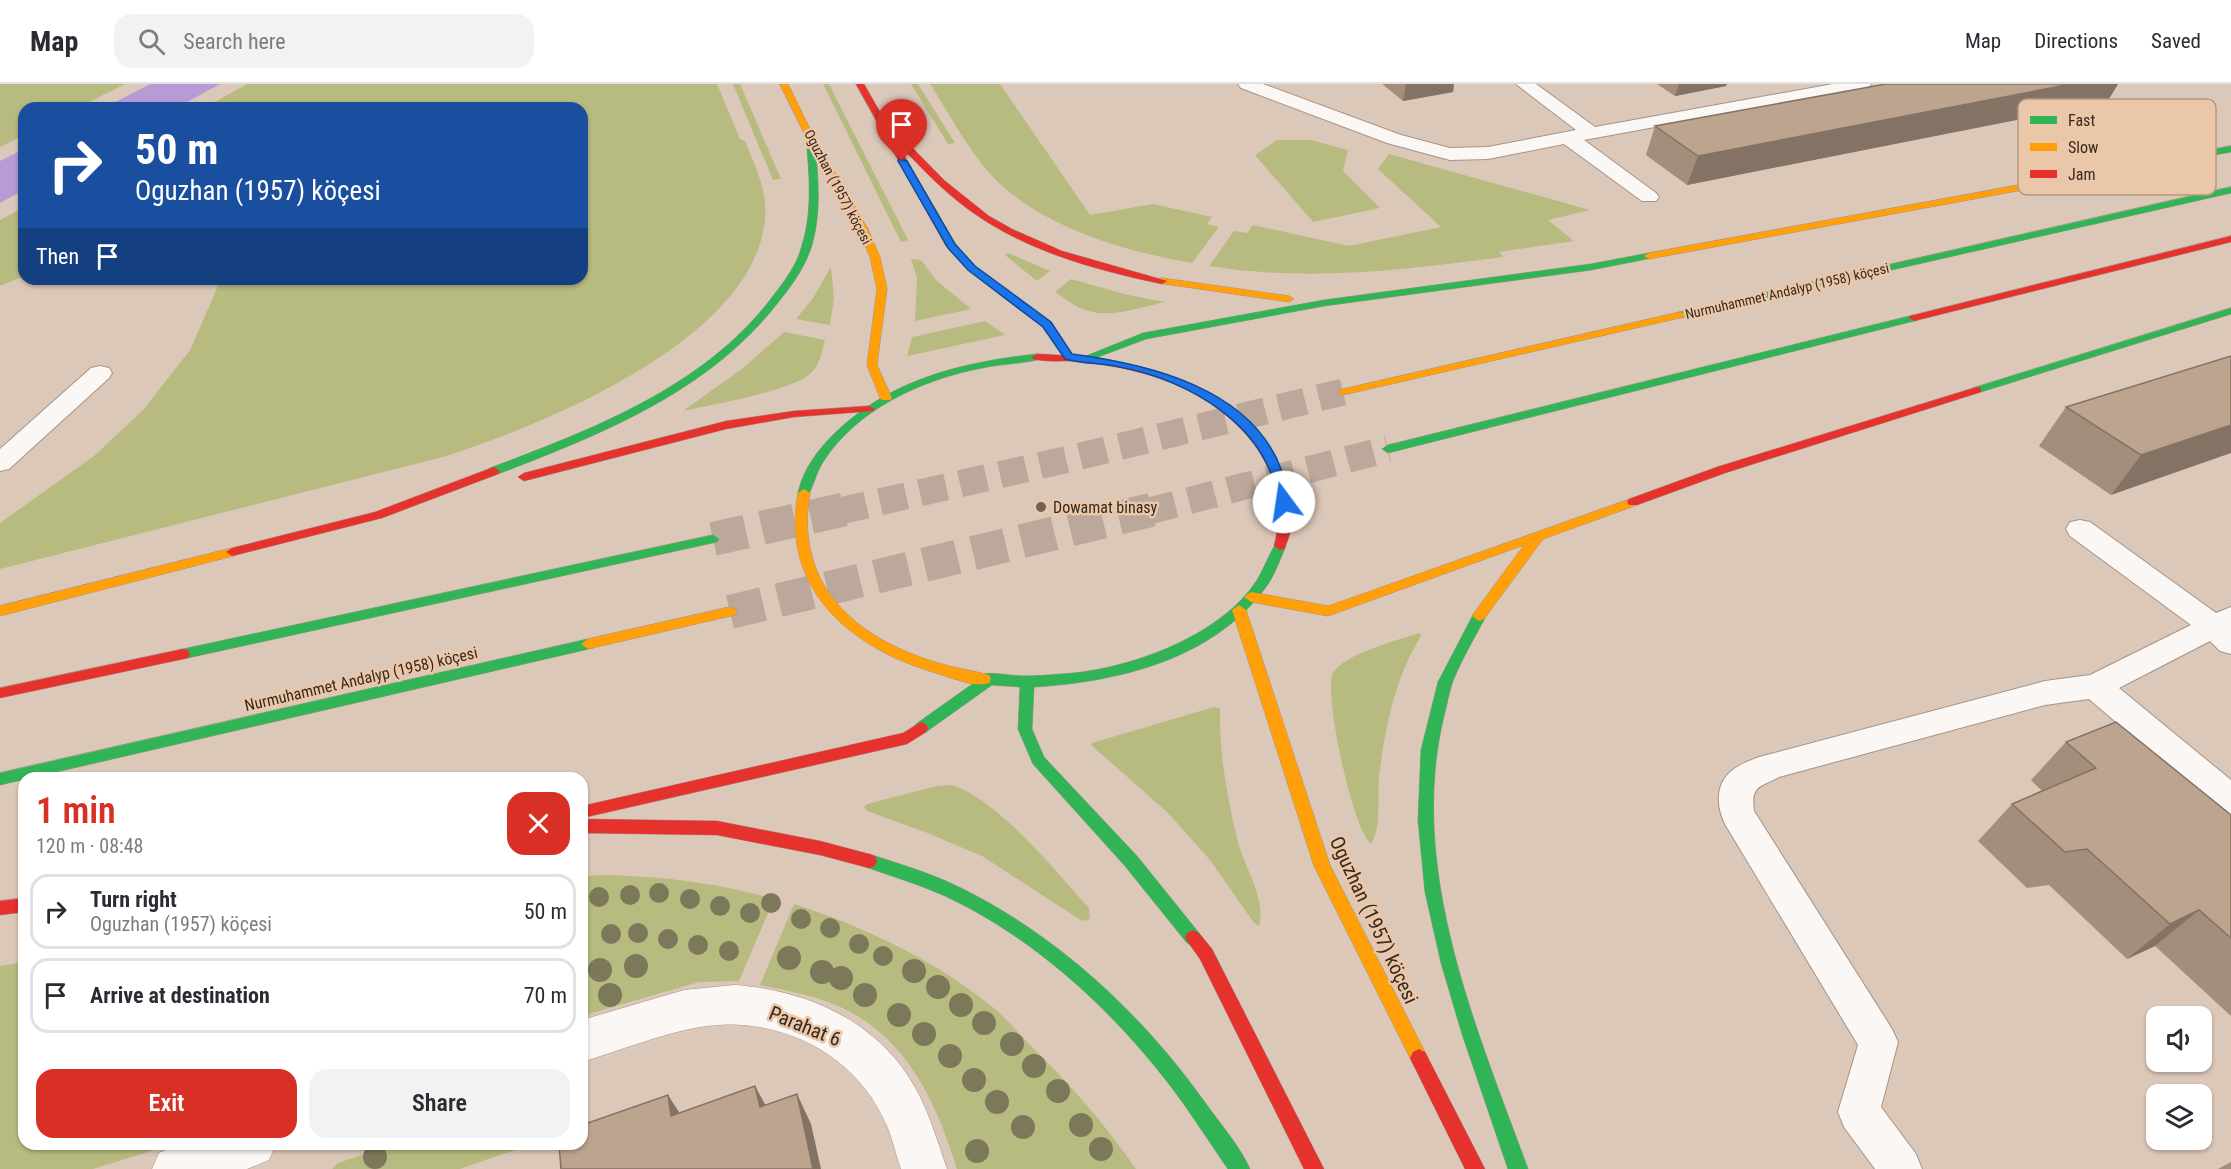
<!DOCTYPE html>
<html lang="en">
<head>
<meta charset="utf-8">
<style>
	:root { --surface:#fff; --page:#f2f2f3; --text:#2b2b33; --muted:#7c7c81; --line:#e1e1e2; --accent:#d93025 }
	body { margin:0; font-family:"Roboto Condensed",sans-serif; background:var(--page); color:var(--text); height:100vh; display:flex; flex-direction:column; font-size:22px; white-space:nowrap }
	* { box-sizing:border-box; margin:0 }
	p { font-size:20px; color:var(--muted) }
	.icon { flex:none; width:33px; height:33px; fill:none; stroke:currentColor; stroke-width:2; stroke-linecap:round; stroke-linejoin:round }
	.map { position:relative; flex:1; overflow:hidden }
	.panel { position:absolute; left:18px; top:688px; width:570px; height:378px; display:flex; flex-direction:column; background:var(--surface); border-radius:18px; box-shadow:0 2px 4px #0004 }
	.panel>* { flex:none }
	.top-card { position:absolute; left:18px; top:18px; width:570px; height:183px; border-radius:18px; box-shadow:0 2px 4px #0004; background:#1a4fa0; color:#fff; overflow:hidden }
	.fabs { position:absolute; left:2146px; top:922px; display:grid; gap:12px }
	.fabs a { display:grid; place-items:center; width:66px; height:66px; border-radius:12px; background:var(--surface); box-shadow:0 2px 4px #0004; font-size:30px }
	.pin { position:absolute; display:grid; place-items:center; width:51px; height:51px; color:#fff; margin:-62px -26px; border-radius:50% 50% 50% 0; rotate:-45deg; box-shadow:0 0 6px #0007 }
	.pin .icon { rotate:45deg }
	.me { position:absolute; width:66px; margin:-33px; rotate:346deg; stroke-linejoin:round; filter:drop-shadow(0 0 4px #0008) }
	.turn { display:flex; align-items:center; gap:21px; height:126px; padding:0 18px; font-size:27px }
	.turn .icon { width:78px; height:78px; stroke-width:2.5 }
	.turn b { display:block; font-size:42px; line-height:51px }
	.then { display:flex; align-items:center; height:57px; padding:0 18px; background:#0003; gap:12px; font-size:22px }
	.round { display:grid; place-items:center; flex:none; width:63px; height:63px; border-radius:18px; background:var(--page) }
	.summary { display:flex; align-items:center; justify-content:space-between; height:102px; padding:0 18px }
	h1 { font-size:36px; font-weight:600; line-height:45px; color:var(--accent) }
	.cta { display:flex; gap:12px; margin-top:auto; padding:12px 18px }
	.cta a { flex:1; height:69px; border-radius:18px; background:var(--accent); color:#fff; font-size:24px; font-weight:600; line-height:69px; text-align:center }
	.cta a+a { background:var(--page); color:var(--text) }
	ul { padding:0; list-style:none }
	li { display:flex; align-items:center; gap:18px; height:75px; margin:0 12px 9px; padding:0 6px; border:3px solid var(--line); border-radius:18px }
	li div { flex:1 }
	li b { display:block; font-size:22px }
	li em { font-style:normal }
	header { display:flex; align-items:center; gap:36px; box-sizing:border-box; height:84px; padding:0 30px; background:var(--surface); border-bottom:2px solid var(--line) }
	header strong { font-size:28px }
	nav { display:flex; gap:33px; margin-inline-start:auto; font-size:21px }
	.search { width:420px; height:54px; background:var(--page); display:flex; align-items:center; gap:15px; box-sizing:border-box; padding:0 21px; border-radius:18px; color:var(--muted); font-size:22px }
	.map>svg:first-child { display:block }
</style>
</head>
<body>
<header>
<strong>Map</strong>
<div class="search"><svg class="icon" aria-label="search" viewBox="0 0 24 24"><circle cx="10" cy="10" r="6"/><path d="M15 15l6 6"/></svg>Search here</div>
<nav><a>Map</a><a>Directions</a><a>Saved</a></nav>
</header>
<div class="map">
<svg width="2231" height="1085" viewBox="0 0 2231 1085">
	<rect width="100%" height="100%" fill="#dcc8b9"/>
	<!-- green -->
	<path fill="#b8bb7f" d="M 0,0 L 125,0 L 77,24 L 24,24 L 24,51 L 0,63 Z
		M 247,0 L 717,0 L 740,55 L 745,57 C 755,82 768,107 765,135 C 755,256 541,342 443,373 L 0,485 L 0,439 L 94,372 L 144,325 L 190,266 L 221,195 L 582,195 L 582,24 L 204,24 Z
		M 733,0 L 740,0 L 781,95 L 773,96 Z
		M 823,0 L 829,0 L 908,156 L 901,158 Z
		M 911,0 L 918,0 L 955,59 L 948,60 Z
		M 930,0 L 1000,0 L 1090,131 L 1153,120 L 1212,133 L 1207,140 L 1219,143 L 1192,179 C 1127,168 1043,144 995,95 C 971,71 949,29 930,0 Z
		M 1277,56 L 1311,56 L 1348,66 L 1343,87 L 1380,124 L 1313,138 L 1255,71 Z
		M 1389,70 L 1590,126 L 1548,136 L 1574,157 L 1499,168 L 1503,173 C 1401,186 1311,198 1209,182 L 1234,147 L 1247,149 L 1253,141 L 1349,162 L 1441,143 L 1378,85 Z
		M 17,127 L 24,128 L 19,132 L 24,133 L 24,192 L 0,202 L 0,136 Z
		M 1008,169 L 1050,187 L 1037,197 L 1005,171 Z
		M 911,175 L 921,176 L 936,196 L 971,225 L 915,237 L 917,194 Z
		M 831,183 L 834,214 L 830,241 L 796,235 L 813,214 Z
		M 1071,195 L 1128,211 L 1165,218 C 1142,223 1112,234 1089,227 C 1076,224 1066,215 1055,208 Z
		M 985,237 L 1005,251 L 907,272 L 912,253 Z
		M 784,248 L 825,256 C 822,267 820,281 811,289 C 793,307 711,321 683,327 L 743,284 Z
		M 1419,549 L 1421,552 C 1395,594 1385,644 1379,692 C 1377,714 1382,742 1371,760 C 1353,747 1323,608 1333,589 C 1343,570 1399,556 1419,549 Z
		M 1214,623 L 1220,625 C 1219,669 1227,712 1237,754 C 1243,782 1267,814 1259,842 L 1254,839 L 1210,776 L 1167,728 L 1091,661 L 1092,659 Z
		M 952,701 C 999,716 1055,787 1089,824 L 1090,835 L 1082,837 L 982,772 L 925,748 L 867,727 L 864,723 L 867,720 L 937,702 Z
		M 608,791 C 668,793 717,799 774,815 L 739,897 L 699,898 L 582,932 L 582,792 Z
		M 794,820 C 865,843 937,877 995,925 C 1007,936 1019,949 1030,961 C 1069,999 1105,1040 1136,1085 L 957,1085 C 936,1017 906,951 836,921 C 812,911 785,906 760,901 Z
		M 24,878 L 24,1060 L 171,1061 L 93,1085 L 0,1085 L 0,882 Z
		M 393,1060 L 530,1060 L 530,1061 L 460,1085 L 332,1085 L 338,1079 Z"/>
	<!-- water -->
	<path fill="#b89ad4" d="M 150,0 L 220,0 L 176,24 L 104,24 Z
		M 24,65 L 24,106 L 0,119 L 0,77 Z"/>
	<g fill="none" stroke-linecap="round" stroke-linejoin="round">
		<!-- primary-tunnel-far1 -->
		<path stroke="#bba89a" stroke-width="27" stroke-dasharray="27 14" stroke-linecap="butt" d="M 840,427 L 1069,375 L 1343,308
			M 1149,427 L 1388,365"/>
		<!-- primary-tunnel -->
		<path stroke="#bba89a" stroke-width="34" stroke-dasharray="34 16" stroke-linecap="butt" d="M 713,455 L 846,425
			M 730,528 L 1155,425"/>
		<defs>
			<path id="lane" d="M 1238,0 L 1263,0 L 1401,51 L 1450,64 L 1488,63 L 1576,46 L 1516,0 L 1536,0 L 1595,43 L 1833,0 L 1871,0 L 1868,4 L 1862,5 L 1584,56 L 1656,109 L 1659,113 L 1656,117 L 1642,117 L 1564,60 L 1488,75 L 1450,76 L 1387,59 L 1241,4 Z
				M 100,282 L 109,284 L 112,289 L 109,294 L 9,385 L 0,387 L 0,365 L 91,284 Z
				M 2080,436 L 2090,438 L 2216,529 L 2231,523 L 2231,570 L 2220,567 L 2210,557 L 2119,604 L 2231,696 L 2231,730 L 2219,726 L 2089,615 L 2045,621 L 1779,693 C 1758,704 1751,702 1754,727 L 1892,945 L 1898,958 L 1881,1023 L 1916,1070 L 1922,1085 L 1875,1085 L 1844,1043 L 1838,1028 L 1858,961 L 1725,740 C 1716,722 1715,698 1734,685 C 1741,680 1751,676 1759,673 L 2045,597 L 2090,591 L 2191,541 L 2070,452 L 2066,445 L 2070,438 Z"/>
			<path id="street" d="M 734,901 C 809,906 881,939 917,1007 C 930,1032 938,1059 947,1085 L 901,1085 C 896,1071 893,1056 887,1042 C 856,968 776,930 700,943 C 660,950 621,966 582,978 L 582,936 L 684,906 Z
				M 179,1060 L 276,1060 L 269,1076 L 247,1085 L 152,1085 L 159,1069 Z"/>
			<path id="fast" d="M 810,50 L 814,53 C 818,89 822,126 812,161 C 806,181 793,200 780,216 C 711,307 602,350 498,390 L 490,390 L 488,387 L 490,384 C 591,346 702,304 770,216 C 783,199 797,182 802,161 C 813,126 809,89 806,53 Z
				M 2231,62 L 2231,68 L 2041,103 L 2037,100 L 2041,97 Z
				M 2231,103 L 2231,109 L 1680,234 L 1675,231 L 1680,228 Z
				M 1649,169 L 1652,170 L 1652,174 L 1591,186 L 1324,222 L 1146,255 L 1090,276 L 1086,277 L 1081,274 L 1143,249 L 1324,216 L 1591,180 Z
				M 2231,224 L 2231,230 L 1981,308 L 1973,308 L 1971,306 L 1973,304 Z
				M 1914,231 L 1918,232 L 1918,236 L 1388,369 L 1382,365 L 1388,361 Z
				M 1037,270 L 1042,273 L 1041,275 C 1021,280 1001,280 982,284 C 921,296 857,325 823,378 C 816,389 814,401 808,412 L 804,413 L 798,409 C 803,385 819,364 836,348 C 891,295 963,278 1037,270 Z
				M 713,451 L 719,455 L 717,458 L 183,575 L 178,574 L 176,570 L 178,566 L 183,565 Z
				M 1280,458 L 1286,462 C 1280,475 1275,491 1266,503 C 1214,575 1118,598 1034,603 L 1032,645 L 1044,673 L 1137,772 L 1199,849 L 1201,854 L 1199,859 L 1193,862 L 1187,859 L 1125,782 L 1033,680 L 1018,645 L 1020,603 L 992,601 L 926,648 L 916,648 L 914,644 L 916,640 L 978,596 L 979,591 C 993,587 1010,592 1024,592 C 1036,592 1049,591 1061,590 C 1125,587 1221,553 1257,496 C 1264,484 1269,471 1276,459 Z
				M 1479,527 L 1486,532 C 1475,553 1462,575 1453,597 C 1449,608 1447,621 1444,632 C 1407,785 1476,943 1528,1085 L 1508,1085 L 1462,950 L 1441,879 L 1425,808 L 1418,736 L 1421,666 L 1438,598 L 1474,529 Z
				M 588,555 L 593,556 L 595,560 L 593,564 L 0,701 L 0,689 Z
				M 869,770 C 900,780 930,789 959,803 C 1057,851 1141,929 1204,1017 C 1218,1037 1240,1062 1250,1085 L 1228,1085 C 1207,1055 1188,1024 1165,995 C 1107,921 1031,852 945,812 C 918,800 891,792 863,782 L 861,777 L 863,772 Z"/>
			<path id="slow" d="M 780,0 L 788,0 L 814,53 L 868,145 L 880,173 L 887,205 L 877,281 L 892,314 L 890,316 L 882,316 L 880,314 L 867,281 L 877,205 L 870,173 L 858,145 L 806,53 Z
				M 2041,97 L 2045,100 L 2044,102 L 1649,175 L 1644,172 L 1649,169 Z
				M 960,168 L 963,169 L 974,182 L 1051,239 L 1074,273 L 1073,275 L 1065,275 L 1043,243 L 968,186 L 955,171 Z
				M 1162,194 L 1289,212 L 1294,215 L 1289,218 L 1158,199 L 1158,195 Z
				M 1680,228 L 1684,229 L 1684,233 L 1343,311 L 1337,308 L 1343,305 Z
				M 804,405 L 810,409 C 794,500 854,553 935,578 C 953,584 971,586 989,591 L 991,595 L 989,599 C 974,604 950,593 936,589 C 850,564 780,505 798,409 Z
				M 1633,414 L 1637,415 L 1639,418 L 1637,421 L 1543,455 L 1484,535 L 1479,537 L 1472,532 L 1474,529 L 1524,461 L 1328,532 L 1251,518 L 1244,513 L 1251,508 L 1328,522 Z
				M 232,464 L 237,465 L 238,468 L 237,471 L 0,532 L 0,522 Z
				M 1239,521 L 1246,526 L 1330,781 L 1428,974 L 1425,980 L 1419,983 L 1413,980 L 1314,782 L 1232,526 Z
				M 730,523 L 735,525 L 737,528 L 735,531 L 588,565 L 581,560 L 588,555 Z"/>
			<path id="jam" d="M 856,0 L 864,0 L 884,35 L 945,97 L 989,132 L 1012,145 L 1062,167 L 1167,197 L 1162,200 C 1091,185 1018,165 960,119 C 937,101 917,79 897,59 L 955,161 L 965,171 L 957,173 L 946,162 Z
				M 2231,152 L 2231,158 L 1914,237 L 1909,234 L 1910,232 Z
				M 1037,270 C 1130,273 1253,295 1285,398 C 1292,418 1295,445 1284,465 L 1280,466 L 1274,462 C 1298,372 1216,307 1138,288 C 1116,282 1092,279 1070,277 C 1058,277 1045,278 1033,275 L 1032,273 Z
				M 1977,303 L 1981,304 L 1981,308 L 1725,389 L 1637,421 L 1629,421 L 1627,418 L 1629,415 L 1717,383 Z
				M 869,322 L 875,325 L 873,327 L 794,333 L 726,345 L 524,397 L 518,393 L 524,389 L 726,337 L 794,327 Z
				M 494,383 L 500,387 L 498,390 L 382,434 L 232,472 L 226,468 L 232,464 L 375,428 Z
				M 183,565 L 188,566 L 190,570 L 188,574 L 0,614 L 0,604 Z
				M 921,638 L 926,640 L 928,644 L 926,648 L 907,660 L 582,734 L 582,722 L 903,649 Z
				M 582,735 L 717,737 L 820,757 L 869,770 L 875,772 L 877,777 L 875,782 L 869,784 L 820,771 L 717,751 L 582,749 Z
				M 24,814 L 24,828 L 0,831 L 0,817 Z
				M 1193,846 L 1199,849 L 1212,865 L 1324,1085 L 1304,1085 L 1200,875 L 1185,854 L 1187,849 Z
				M 1419,965 L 1425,968 L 1485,1085 L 1465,1085 L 1410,974 L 1413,968 Z"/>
		</defs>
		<!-- lane casing -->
		<use href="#lane" stroke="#a39489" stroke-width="2"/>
		<!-- street casing -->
		<use href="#street" stroke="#a39489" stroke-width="1"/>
		<!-- fast casing -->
		<use href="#fast" stroke="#a39489" stroke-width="1"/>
		<!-- slow casing -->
		<use href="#slow" stroke="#a39489" stroke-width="1"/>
		<!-- jam casing -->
		<use href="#jam" stroke="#a39489" stroke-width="1"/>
		<!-- lane -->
		<use href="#lane" fill="#faf7f4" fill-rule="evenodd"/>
		<!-- street -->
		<use href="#street" fill="#faf7f4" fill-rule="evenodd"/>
		<!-- fast -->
		<use href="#fast" fill="#30b455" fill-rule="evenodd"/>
		<!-- slow -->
		<use href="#slow" fill="#ff9f0a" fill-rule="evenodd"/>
		<!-- jam -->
		<use href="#jam" fill="#e5322d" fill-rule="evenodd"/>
	</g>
	<!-- trees -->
	<g fill="#7c785a">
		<circle cx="659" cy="809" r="10"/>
		<circle cx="630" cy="811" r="10"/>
		<circle cx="599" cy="813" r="10"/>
		<circle cx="690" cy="815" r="10"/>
		<circle cx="771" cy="819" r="10"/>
		<circle cx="720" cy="822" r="10"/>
		<circle cx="750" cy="829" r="10"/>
		<circle cx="801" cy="835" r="10"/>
		<circle cx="830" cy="844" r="10"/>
		<circle cx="638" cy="849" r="10"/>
		<circle cx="611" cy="850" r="10"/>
		<circle cx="668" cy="855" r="10"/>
		<circle cx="859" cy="860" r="10"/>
		<circle cx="698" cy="861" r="10"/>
		<circle cx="729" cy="867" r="10"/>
		<circle cx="883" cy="872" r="10"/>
		<circle cx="789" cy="874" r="12"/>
		<circle cx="636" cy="882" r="12"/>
		<circle cx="600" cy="886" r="12"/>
		<circle cx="914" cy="887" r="12"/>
		<circle cx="822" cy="888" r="12"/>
		<circle cx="841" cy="894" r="12"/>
		<circle cx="938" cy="903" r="12"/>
		<circle cx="610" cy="911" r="12"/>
		<circle cx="865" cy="911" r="12"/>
		<circle cx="961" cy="921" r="12"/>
		<circle cx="899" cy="931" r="12"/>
		<circle cx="984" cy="939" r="12"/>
		<circle cx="924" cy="950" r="12"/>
		<circle cx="1012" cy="960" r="12"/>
		<circle cx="950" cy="972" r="12"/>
		<circle cx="1034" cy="982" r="12"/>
		<circle cx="974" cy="996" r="12"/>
		<circle cx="1058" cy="1007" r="12"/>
		<circle cx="997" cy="1018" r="12"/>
		<circle cx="1081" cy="1041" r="12"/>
		<circle cx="1023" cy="1043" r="12"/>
		<circle cx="1101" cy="1065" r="12"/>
		<circle cx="977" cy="1067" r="12"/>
		<circle cx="375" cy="1073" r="12"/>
	</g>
	<!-- wall -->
	<path fill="#a38d7b" d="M 1382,0 L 1454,0 L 1453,8 L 1403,17 Z
		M 1657,0 L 1727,0 L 1726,2 L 1675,12 Z
		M 1886,0 L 2118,0 L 2107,18 L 1687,101 L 1646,71 L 1655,42 Z
		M 2231,272 L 2111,411 L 2039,362 L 2066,323 Z
		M 2066,658 L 2231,731 L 2231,932 L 2155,862 L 2127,875 L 2049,801 L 2027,804 L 1978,757 L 2012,720 L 2042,707 L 2031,696 Z
		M 2231,1078 L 2231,1085 L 2218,1085 Z"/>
	<!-- shaded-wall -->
	<path fill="#847364" d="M 1406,0 L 1454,0 L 1453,8 L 1403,17 Z
		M 1679,0 L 1727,0 L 1726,2 L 1675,12 Z
		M 2071,0 L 2118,0 L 2107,18 L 1687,101 L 1698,72 Z
		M 2231,341 L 2231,369 L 2111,411 L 2141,371 Z
		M 2199,826 L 2155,862 L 2127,875 L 2170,840 Z
		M 755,1002 L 772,1033 L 760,1023 Z
		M 797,1010 L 811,1040 L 821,1085 L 813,1085 Z
		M 668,1011 L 688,1042 L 671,1032 Z"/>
	<!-- building -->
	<path fill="#bda48f" stroke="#847364" stroke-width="1.5" d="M 1886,0 L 2071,0 L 1698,72 L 1655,42 Z
		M 2231,272 L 2231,341 L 2141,371 L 2066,323 Z
		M 2116,638 L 2231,731 L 2231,854 L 2199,826 L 2170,840 L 2087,765 L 2065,768 L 2012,720 L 2096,684 L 2066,658 Z
		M 755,1002 L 760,1023 L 797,1010 L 813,1085 L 561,1085 L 559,1060 L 582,1060 L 582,1041 L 668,1011 L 671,1032 Z"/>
	<!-- route -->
	<path fill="#1a73e8" stroke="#114b97" stroke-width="1.5" d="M 899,75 L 907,77 L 955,160 L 975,182 L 1051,238 L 1072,270 C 1148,280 1251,304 1281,385 C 1285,396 1293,410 1288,421 L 1284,422 L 1278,418 C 1269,342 1189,296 1120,283 C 1102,279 1083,280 1065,275 L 1043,243 L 968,186 L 948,164 L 898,77 Z"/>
	<!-- markers -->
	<circle fill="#716154" stroke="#ebc7aa" stroke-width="2" cx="1041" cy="423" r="6"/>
	<g text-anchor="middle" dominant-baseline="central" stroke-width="5" stroke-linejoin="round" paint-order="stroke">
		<!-- far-street labels -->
		<g font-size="14" fill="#37291e" stroke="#ebc7aa">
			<text transform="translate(838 103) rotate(62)">Oguzhan (1957) köçesi</text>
			<text transform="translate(1787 207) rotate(-13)">Nurmuhammet Andalyp (1958) köçesi</text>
		</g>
		<!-- poi labels -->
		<g font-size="16" fill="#37291e" stroke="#ebc7aa" text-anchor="start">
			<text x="1053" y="423">Dowamat binasy</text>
		</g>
		<!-- street labels -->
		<g font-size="16" fill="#37291e" stroke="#ebc7aa">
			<text transform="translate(361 595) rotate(-13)">Nurmuhammet Andalyp (1958) köçesi</text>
		</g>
		<!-- near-street labels -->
		<g font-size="20" fill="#37291e" stroke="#ebc7aa">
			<text transform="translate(1374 836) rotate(65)">Oguzhan (1957) köçesi</text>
			<text transform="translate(805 942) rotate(22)">Parahat 6</text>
		</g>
	</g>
	<!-- legend -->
	<rect x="2018" y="15" width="198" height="96" rx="9" fill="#ebc7aa" stroke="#b59880" stroke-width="1.5"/>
	<rect x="2030" y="32" width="27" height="8" fill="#30b455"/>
	<rect x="2030" y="59" width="27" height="8" fill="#ff9f0a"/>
	<rect x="2030" y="86" width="27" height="8" fill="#e5322d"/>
	<g font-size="16" fill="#37291e">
		<text x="2068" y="42">Fast</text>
		<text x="2068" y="69">Slow</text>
		<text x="2068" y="96">Jam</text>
	</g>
</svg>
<div class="fabs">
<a><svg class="icon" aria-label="sound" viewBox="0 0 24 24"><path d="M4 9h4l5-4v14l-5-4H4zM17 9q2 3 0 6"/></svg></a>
<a><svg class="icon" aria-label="layers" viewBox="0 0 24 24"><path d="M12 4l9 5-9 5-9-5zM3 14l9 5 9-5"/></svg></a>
</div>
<div class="pin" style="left:902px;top:77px;background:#d93025"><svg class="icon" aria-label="arrive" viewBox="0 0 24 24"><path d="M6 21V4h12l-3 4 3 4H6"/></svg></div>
<svg class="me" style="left:1284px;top:418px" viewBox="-20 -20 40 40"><circle r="19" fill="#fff"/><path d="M0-13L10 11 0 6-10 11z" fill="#1a73e8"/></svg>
<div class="top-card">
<div class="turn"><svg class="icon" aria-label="right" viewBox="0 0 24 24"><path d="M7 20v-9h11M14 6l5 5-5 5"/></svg><div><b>50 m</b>Oguzhan (1957) köçesi</div></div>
<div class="then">Then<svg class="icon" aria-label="arrive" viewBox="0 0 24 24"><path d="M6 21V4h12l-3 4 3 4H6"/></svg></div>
</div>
<section class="panel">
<div class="summary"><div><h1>1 min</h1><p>120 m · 08:48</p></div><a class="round" style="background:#d93025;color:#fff"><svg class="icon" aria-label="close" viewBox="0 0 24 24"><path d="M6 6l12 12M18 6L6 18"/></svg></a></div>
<ul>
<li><svg class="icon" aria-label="right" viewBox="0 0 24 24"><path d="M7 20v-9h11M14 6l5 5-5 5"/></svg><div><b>Turn right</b><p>Oguzhan (1957) köçesi</p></div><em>50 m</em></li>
<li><svg class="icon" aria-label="arrive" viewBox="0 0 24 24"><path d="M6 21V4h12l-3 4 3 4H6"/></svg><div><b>Arrive at destination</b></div><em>70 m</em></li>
</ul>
<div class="cta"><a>Exit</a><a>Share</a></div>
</section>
</div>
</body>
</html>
